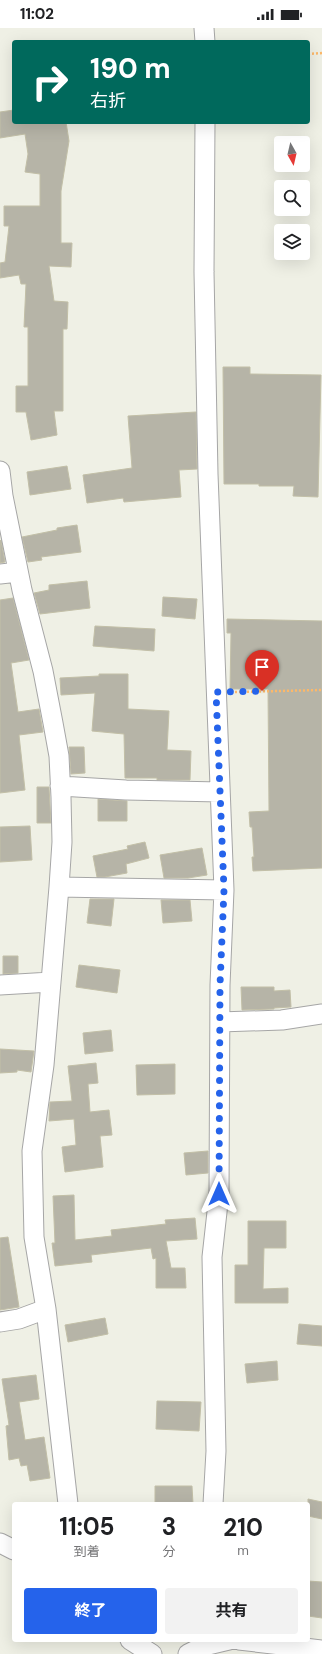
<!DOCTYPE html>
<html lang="ja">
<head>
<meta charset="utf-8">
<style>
	:root { --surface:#fff; --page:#f2f2f2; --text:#202124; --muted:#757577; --accent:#2563eb }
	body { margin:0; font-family:"DM Sans","Noto Sans JP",sans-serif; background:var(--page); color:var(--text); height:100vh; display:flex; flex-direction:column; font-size:15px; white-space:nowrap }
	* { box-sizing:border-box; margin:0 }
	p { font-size:13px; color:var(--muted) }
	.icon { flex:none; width:22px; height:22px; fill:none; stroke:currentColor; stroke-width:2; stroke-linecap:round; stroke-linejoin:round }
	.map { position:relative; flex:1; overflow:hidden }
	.side { position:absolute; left:12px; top:1474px; width:298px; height:140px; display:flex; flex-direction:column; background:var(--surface); border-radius:4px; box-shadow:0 4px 16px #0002 }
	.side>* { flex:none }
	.top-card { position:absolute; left:12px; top:12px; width:298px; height:84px; border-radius:4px; box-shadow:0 4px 16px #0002; background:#00695c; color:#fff; overflow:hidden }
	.needle { width:26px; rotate:172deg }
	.controls { position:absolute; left:274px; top:108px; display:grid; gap:8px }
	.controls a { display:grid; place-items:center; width:36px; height:36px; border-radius:4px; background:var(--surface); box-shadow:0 4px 16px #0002; font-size:20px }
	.pin { position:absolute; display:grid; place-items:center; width:34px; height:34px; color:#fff; margin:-41px -17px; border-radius:50% 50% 50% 0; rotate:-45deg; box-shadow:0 0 4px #0007 }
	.pin .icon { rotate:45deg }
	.me { position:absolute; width:44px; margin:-22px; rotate:0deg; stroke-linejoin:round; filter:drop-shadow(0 0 3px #0008) }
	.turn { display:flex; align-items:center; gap:14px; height:84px; padding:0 12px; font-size:18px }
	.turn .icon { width:52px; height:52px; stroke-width:2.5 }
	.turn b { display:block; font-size:28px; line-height:34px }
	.eta { display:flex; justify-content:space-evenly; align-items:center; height:68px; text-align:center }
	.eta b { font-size:24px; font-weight:700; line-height:28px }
	.action { display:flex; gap:8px; margin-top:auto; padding:8px 12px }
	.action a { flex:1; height:46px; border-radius:4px; background:var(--accent); color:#fff; font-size:16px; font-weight:700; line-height:46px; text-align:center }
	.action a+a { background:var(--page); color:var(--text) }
	.status { display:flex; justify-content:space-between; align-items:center; height:28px; padding:0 20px; background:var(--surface); direction:ltr }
	.status svg { height:11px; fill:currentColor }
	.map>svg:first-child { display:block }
</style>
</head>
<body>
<div class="status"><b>11:02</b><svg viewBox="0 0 49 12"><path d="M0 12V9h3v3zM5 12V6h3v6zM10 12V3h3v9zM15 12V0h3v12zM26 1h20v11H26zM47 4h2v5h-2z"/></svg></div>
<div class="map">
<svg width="322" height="1626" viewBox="0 0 322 1626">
	<rect width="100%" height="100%" fill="#eff0e5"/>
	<!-- building -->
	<path fill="#b6b4a7" stroke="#c2bfa7" d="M 14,82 L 14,94 L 66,94 L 69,113 L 61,163 L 61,215 L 72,215 L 71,239 L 49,238 L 54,273 L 68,274 L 67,301 L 63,301 L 63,383 L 54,383 L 57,407 L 31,412 L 26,384 L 16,384 L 16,358 L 28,358 L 28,299 L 24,299 L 26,256 L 21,256 L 19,247 L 0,250 L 0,235 L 5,234 L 9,198 L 4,198 L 4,178 L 40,178 L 40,146 L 25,144 L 28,126 L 25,106 L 0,110 L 0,84 Z
		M 223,339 L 250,339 L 250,346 L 321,347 L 318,469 L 293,468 L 294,458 L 259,458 L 259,456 L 224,456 Z
		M 196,384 L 197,441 L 179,442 L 181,469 L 124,474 L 123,470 L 87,475 L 83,447 L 132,440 L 128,388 Z
		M 67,438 L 71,461 L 30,467 L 27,444 Z
		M 77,497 L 81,524 L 41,529 L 42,532 L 28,534 L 22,509 L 57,502 L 57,500 Z
		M 1,512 L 5,534 L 0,535 L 0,513 Z
		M 87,553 L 90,580 L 40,586 L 34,565 L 49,562 L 49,557 Z
		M 163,569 L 197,571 L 195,591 L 162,588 Z
		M 13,570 L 29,632 L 11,635 L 18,684 L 39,681 L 43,704 L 19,707 L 25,762 L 0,765 L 0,572 Z
		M 227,591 L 322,593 L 322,840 L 253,843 L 252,829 L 254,829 L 252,799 L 250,799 L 249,784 L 269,783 L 268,661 L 230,661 L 231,605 L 227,605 Z
		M 95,598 L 155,601 L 154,623 L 93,618 Z
		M 99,646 L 128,646 L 128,681 L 169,683 L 167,722 L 191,723 L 190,752 L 157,752 L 157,750 L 125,750 L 124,706 L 92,703 L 95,665 L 61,667 L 60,650 L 99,648 Z
		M 69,719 L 84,719 L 85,745 L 71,746 Z
		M 37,759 L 49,759 L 51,795 L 37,795 Z
		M 98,771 L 127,773 L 127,793 L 98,793 Z
		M 30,798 L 32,832 L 0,834 L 0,799 Z
		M 145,814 L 149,830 L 126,836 L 127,845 L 105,849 L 97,849 L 93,828 L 128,821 L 127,818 Z
		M 202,820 L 207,847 L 188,850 L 164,850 L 160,827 Z
		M 90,871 L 114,871 L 111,898 L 87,895 Z
		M 161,872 L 190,872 L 192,893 L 163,895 Z
		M 3,928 L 18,928 L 18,945 L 3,946 Z
		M 79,937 L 120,942 L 117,965 L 76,959 Z
		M 241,959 L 274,959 L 274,963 L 290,962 L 291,979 L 274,980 L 274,981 L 242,982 Z
		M 111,1002 L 113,1023 L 85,1026 L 83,1005 Z
		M 0,1021 L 34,1023 L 31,1044 L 17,1042 L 17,1044 L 0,1045 Z
		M 96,1035 L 98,1055 L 88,1056 L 90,1084 L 109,1082 L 112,1107 L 100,1108 L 103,1139 L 65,1144 L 62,1119 L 76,1117 L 74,1091 L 49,1093 L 50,1074 L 72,1073 L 68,1038 Z
		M 175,1036 L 175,1066 L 137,1067 L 136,1037 Z
		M 208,1123 L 208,1145 L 186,1147 L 184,1125 Z
		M 74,1167 L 75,1212 L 112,1208 L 111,1202 L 166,1196 L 165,1192 L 195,1190 L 197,1211 L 166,1213 L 171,1240 L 185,1240 L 186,1260 L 156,1260 L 156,1230 L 153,1231 L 151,1220 L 91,1227 L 92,1234 L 55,1238 L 52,1215 L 55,1215 L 53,1168 Z
		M 248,1193 L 286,1193 L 286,1220 L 264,1220 L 263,1261 L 288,1260 L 288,1275 L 235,1275 L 235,1237 L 248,1237 Z
		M 8,1209 L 19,1279 L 0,1282 L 0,1210 Z
		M 105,1290 L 108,1306 L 68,1314 L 65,1297 Z
		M 299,1296 L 322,1298 L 322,1318 L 297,1316 Z
		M 277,1333 L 278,1352 L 247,1355 L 245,1336 Z
		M 36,1347 L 39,1371 L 19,1374 L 25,1412 L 44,1409 L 50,1450 L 30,1453 L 27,1437 L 21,1438 L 19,1430 L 9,1432 L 6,1398 L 9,1397 L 2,1351 Z
		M 157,1373 L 201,1374 L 199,1403 L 156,1401 Z
		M 155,1458 L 192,1458 L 193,1476 L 155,1476 Z
		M 308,1471 L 322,1474 L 322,1491 L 308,1488 Z
		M 308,1553 L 322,1554 L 322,1590 L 308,1588 Z"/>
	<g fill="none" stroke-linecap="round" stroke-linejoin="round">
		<defs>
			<path id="minor" d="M 204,0 L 205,14
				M 205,94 L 204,244 L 208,446 L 224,862 L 220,957 L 219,1166 L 212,1229 L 216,1423 L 213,1476
				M 0,443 L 3,468 L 22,562 L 43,643 L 53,695 L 59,728 L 61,769 L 62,814 L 59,859 L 44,1037 L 32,1123 L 34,1209 L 46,1281 L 68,1476
				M 0,546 L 18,544
				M 60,758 L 126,762 L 220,764
				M 59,859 L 224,862
				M 0,957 L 51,954
				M 220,994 L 282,992 L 322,986
				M 0,1294 L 19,1291 L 46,1281
				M 0,1515 L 14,1522
				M 130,1612 L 152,1626
				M 239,1612 L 322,1622
				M 188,1626 L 204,1618 L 229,1612"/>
		</defs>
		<!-- minor casing -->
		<use href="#minor" stroke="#a6a6a6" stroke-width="21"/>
		<!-- path -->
		<path stroke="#fdb869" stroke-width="2.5" stroke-dasharray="2 2" stroke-linecap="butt" d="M 308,26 L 322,25
			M 235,664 L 322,662"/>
		<!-- minor -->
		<use href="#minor" stroke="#fff" stroke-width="19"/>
	</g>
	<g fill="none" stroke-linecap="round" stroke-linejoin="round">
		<!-- route -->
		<path stroke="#2563eb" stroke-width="7" stroke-dasharray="0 12.6" d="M 219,1166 L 220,957 L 224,862 L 216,664 L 262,663"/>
	</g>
</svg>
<div class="controls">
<a><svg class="needle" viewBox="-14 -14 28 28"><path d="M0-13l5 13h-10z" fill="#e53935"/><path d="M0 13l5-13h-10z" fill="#757577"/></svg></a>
<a><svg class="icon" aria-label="search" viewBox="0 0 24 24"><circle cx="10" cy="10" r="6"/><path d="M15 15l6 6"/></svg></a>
<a><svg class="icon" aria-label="layers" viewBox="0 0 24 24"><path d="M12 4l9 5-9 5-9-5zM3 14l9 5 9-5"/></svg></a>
</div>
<div class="pin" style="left:262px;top:663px;background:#d93025"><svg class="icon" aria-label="arrive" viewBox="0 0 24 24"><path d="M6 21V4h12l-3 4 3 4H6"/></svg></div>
<svg class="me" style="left:219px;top:1166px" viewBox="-20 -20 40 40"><path d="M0-17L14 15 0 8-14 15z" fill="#2563eb" stroke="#fff" stroke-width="4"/></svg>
<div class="top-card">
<div class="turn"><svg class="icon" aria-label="right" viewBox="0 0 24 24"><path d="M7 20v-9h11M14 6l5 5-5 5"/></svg><div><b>190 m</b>右折</div></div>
</div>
<section class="side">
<div class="eta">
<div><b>11:05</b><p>到着</p></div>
<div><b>3</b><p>分</p></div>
<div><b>210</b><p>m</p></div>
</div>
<div class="action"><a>終了</a><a>共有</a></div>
</section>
</div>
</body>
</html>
